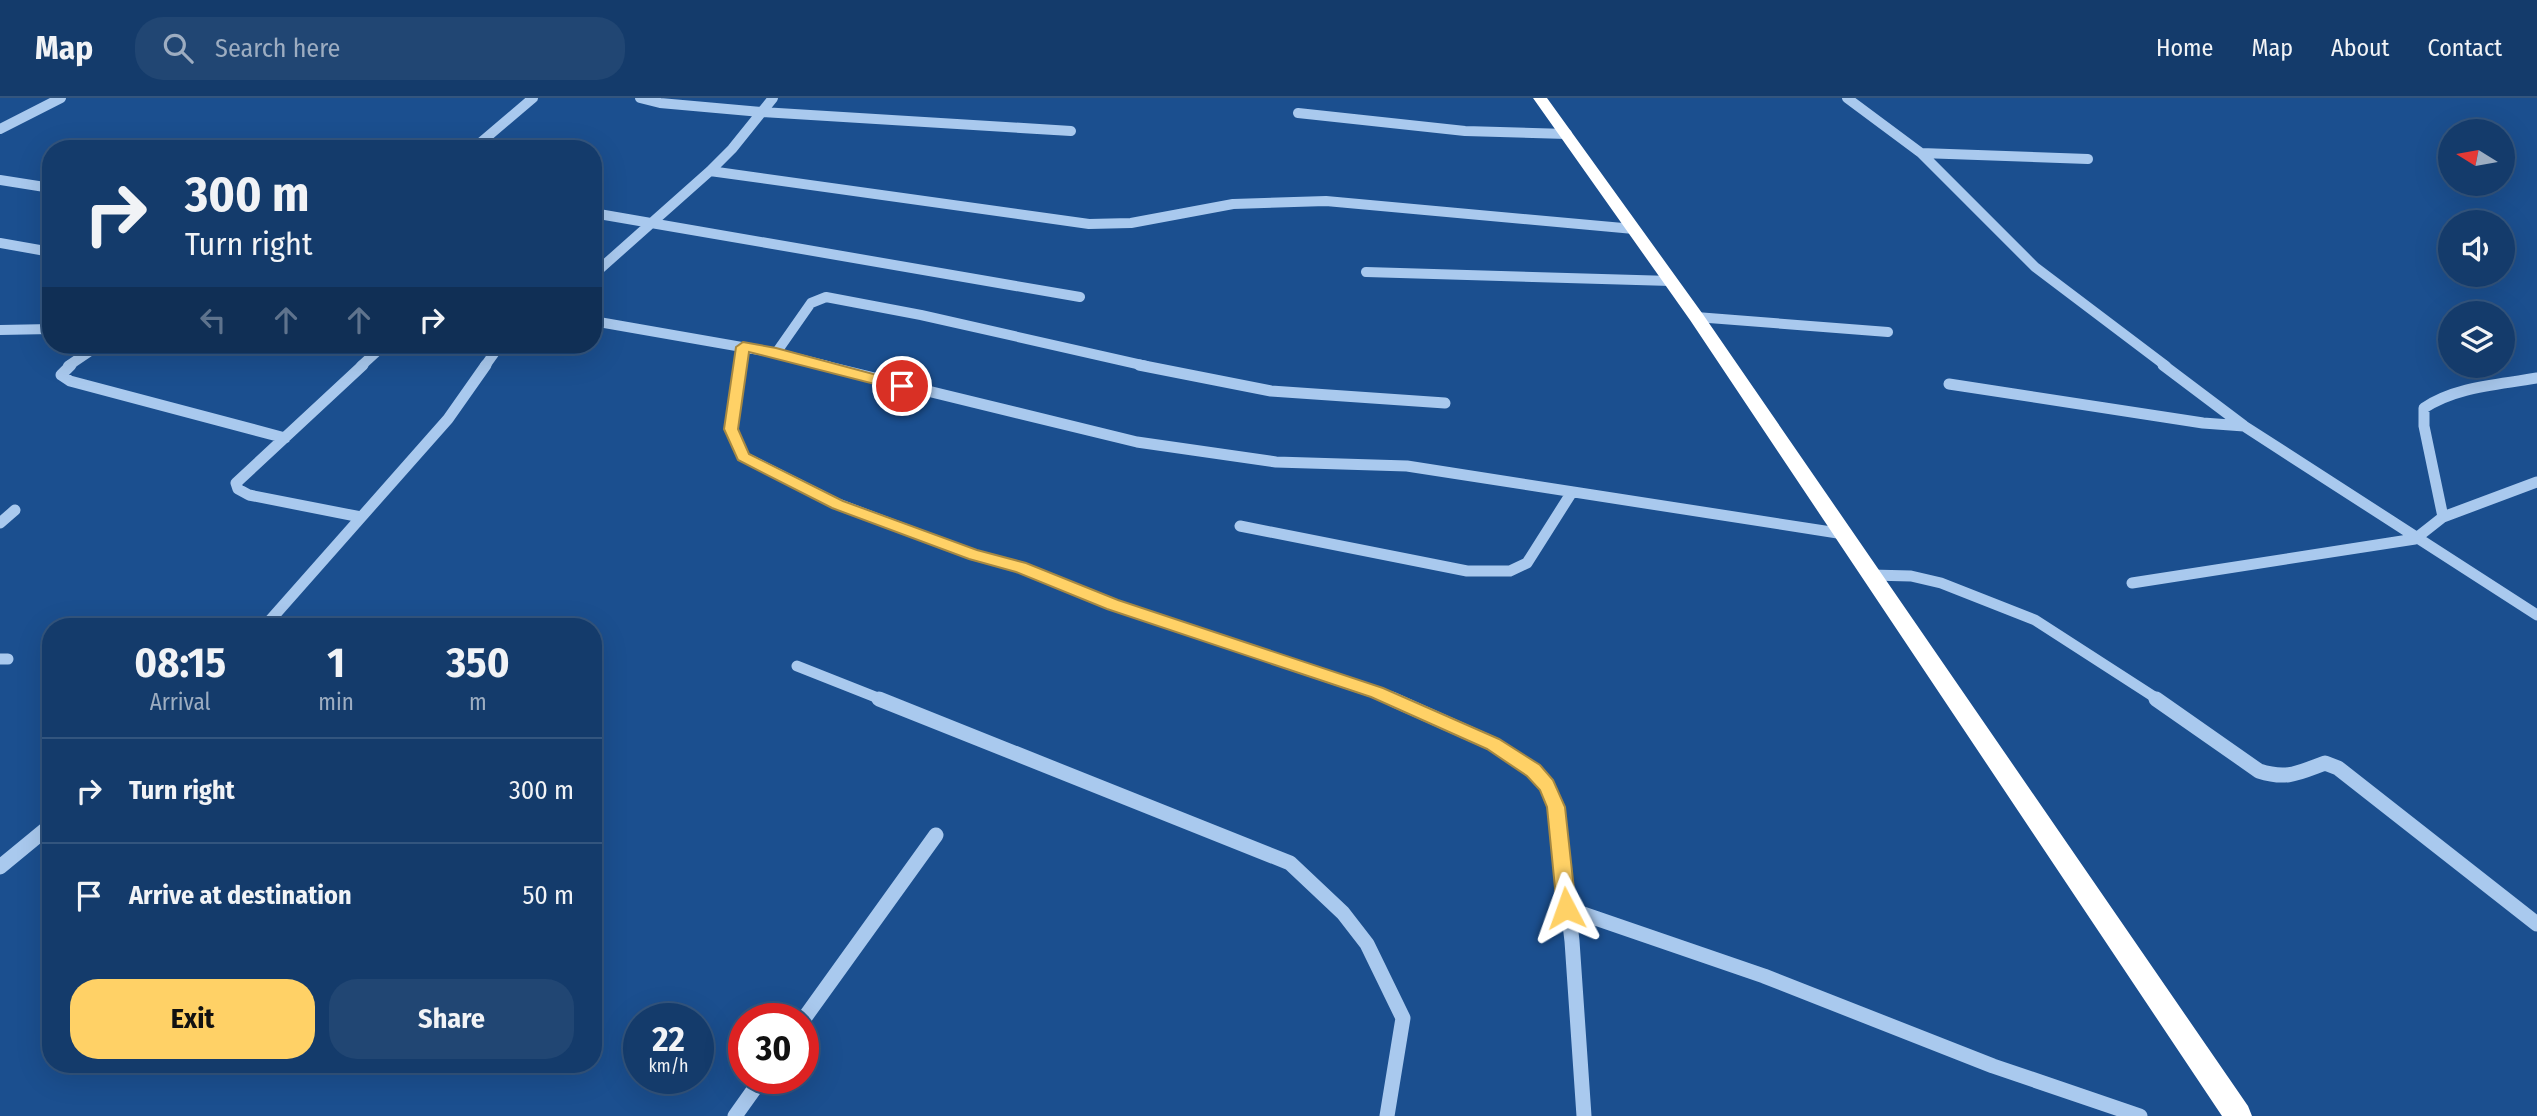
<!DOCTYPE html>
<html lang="en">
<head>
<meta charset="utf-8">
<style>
	:root { --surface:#143b6b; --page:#214673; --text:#f1f3f6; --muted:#9dadc1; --line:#33557e; --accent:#ffd166 }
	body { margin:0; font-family:"Fira Sans Condensed",sans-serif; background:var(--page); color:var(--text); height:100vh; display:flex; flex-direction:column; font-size:26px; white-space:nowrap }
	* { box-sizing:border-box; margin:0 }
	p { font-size:23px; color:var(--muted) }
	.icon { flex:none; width:38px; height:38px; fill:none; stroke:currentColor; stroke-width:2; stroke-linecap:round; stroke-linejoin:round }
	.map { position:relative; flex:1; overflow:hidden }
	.panel { position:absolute; left:42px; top:520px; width:560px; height:455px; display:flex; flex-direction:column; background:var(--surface); border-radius:28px; box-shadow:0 7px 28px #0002,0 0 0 2px var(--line) }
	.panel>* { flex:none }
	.guide { position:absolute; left:42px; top:42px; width:560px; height:214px; border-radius:28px; box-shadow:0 7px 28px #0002,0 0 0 2px var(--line); background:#143b6b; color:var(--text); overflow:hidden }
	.needle { width:46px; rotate:281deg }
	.tools { position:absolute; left:2438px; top:21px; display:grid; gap:14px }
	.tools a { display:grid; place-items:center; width:77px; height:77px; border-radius:50%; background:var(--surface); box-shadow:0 7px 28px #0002,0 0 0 2px var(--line); font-size:35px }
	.speed { position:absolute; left:623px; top:905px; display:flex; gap:14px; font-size:35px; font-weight:700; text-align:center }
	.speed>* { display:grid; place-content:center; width:91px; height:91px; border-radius:50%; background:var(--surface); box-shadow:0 7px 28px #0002,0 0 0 2px var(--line); line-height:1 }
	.speed small { font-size:18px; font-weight:400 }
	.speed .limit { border:10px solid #d22; background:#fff; color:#111 }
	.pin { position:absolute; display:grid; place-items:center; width:60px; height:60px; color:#fff; margin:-30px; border:4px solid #fff; border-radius:50%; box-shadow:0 2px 7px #0007 }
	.me { position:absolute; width:77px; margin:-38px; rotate:356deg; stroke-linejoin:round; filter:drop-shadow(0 0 5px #0008) }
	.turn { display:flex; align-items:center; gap:24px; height:147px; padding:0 28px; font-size:32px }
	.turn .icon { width:91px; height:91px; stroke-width:2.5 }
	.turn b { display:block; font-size:49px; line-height:60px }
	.lanes { display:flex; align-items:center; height:66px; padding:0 28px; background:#0003; justify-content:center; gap:35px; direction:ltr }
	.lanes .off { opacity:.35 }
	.eta { display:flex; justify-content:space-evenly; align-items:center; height:119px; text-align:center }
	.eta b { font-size:42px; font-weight:700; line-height:49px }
	.cta { display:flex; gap:14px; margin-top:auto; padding:14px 28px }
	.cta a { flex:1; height:80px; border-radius:28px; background:var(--accent); color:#111; font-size:28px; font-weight:700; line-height:80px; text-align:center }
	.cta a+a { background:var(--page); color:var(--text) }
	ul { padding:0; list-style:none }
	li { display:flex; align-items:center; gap:21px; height:105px; padding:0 28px; border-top:2px solid var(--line) }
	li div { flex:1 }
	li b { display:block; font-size:26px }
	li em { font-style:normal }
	header { display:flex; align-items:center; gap:42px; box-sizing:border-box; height:98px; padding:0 35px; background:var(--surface); border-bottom:2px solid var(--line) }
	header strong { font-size:33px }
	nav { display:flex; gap:38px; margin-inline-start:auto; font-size:24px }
	.search { width:490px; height:63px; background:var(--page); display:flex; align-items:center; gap:18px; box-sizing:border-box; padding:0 24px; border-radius:28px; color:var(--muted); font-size:26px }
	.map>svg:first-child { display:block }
</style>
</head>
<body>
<header>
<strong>Map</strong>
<div class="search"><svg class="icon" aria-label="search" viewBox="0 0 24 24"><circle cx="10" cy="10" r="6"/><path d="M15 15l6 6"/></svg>Search here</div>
<nav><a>Home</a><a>Map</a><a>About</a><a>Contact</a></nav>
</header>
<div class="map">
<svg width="2537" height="1018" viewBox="0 0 2537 1018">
	<rect width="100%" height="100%" fill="#1b4f8f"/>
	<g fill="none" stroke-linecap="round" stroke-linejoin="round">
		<!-- minor-far2 -->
		<path stroke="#a9c9ee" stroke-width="10" d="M 640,0 L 660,5 L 761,14 L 1071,33
			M 1847,0 L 1921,55 L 2035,169 L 2166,268
			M 1298,15 L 1465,33 L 1567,36
			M 0,31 L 61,0
			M 473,51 L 533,0
			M 1921,55 L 2088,61
			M 710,73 L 1089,126 L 1131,125 L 1233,106 L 1326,103 L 1634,131
			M 0,82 L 51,90
			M 593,115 L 1080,199
			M 0,145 L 51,154
			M 1366,174 L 1671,183
			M 593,177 L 710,73 L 732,51 L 773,0
			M 1696,219 L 1888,234
			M 593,223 L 776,255 L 828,268
			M 0,232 L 51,231
			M 776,255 L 811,205 L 826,199 L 921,217 L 1146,268
			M 68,268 L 99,247
			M 361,268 L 384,247
			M 485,268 L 500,247
			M 740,268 L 743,249"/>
		<!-- minor-far1 -->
		<path stroke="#a9c9ee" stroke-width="11" d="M 71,267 L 61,277 L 70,283 L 285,340
			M 740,267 L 731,331 L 744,359 L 838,406 L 974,457 L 1020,469 L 1112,507 L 1396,602
			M 821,267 L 1137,344 L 1276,364 L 1407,368 L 1844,436
			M 1139,267 L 1271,293 L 1445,305
			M 2163,267 L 2244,328 L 2537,517
			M 1949,286 L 2203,325 L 2244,328
			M 361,419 L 249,397 L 238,391 L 236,385 L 363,267
			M 2443,419 L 2424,328 L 2424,310 C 2457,288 2499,287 2537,280
			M 0,425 L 15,412
			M 1240,428 L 1467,473 L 1510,473 L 1527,465 L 1572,394
			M 1871,477 L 1911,478 L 1941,485 L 2035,522 L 2159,602
			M 2132,485 L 2415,441 L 2443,419 L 2537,384
			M 265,528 L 448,321 L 486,267
			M 0,561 L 8,561
			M 797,568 L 883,602"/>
		<!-- minor -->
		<path stroke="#a9c9ee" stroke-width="15" d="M 879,601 L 1290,765 L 1343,815 L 1367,846 L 1403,920 L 1387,1018
			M 1392,601 L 1493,646 L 1534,672 L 1547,688 L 1556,709 L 1572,843 L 1584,1018
			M 2156,601 L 2259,673 C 2287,682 2298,675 2325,665 L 2338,670 L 2537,826
			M 0,769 L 51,727
			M 1566,810 L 1764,878 L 1993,968 L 2140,1018
			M 803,922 L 936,737
			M 735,1018 L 762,980"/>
		<!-- highway -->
		<path fill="#fff" fill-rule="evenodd" d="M 1533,0 L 1547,0 L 1702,215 L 2248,1008 L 2252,1018 L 2222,1018 L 1690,222 Z"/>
	</g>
	<!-- route -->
	<path fill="#ffd166" stroke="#a68842" stroke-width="2" d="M 743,244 L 776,250 L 907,285 L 909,288 L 902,293 L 749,254 L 738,331 L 749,356 L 843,403 L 977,452 L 1026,465 L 1118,502 L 1383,590 L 1499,641 L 1540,667 L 1553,682 L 1565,709 L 1576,810 L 1573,816 L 1566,818 L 1560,816 L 1557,810 L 1547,709 L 1540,692 L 1527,678 L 1487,651 L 1371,599 L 1107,511 L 1016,474 L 969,461 L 832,410 L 738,362 L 724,331 L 736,249 Z"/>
</svg>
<div class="tools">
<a><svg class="needle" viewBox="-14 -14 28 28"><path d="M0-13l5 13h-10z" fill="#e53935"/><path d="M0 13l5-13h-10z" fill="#9dadc1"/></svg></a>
<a><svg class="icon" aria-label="sound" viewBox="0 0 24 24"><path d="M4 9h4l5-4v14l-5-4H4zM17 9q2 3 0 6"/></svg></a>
<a><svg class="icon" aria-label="layers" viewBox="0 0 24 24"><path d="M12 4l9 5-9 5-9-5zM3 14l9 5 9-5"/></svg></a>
</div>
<div class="speed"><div>22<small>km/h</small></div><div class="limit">30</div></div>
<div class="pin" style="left:902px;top:288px;background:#d93025"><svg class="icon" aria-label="arrive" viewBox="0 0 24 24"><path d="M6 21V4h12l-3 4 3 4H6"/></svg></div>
<svg class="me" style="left:1566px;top:810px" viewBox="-20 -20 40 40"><path d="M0-17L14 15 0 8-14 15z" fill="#ffd166" stroke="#fff" stroke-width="4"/></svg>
<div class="guide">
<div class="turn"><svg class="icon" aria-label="right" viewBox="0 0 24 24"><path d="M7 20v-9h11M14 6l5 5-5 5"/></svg><div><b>300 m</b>Turn right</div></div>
<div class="lanes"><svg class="icon off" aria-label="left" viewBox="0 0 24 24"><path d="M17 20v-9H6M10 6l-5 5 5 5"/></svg><svg class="icon off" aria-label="ahead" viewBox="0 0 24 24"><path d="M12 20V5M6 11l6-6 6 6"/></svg><svg class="icon off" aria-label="ahead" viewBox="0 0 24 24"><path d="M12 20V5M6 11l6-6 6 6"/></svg><svg class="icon" aria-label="right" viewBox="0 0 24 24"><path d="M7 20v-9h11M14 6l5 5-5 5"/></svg></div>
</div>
<section class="panel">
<div class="eta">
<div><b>08:15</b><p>Arrival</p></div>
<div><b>1</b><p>min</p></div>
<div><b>350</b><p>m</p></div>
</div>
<ul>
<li><svg class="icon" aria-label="right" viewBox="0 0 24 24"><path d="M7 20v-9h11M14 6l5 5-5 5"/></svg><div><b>Turn right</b></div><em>300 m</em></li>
<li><svg class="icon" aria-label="arrive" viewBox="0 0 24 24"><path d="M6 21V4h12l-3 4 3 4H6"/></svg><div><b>Arrive at destination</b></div><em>50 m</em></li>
</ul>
<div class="cta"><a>Exit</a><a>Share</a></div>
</section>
</div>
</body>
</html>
